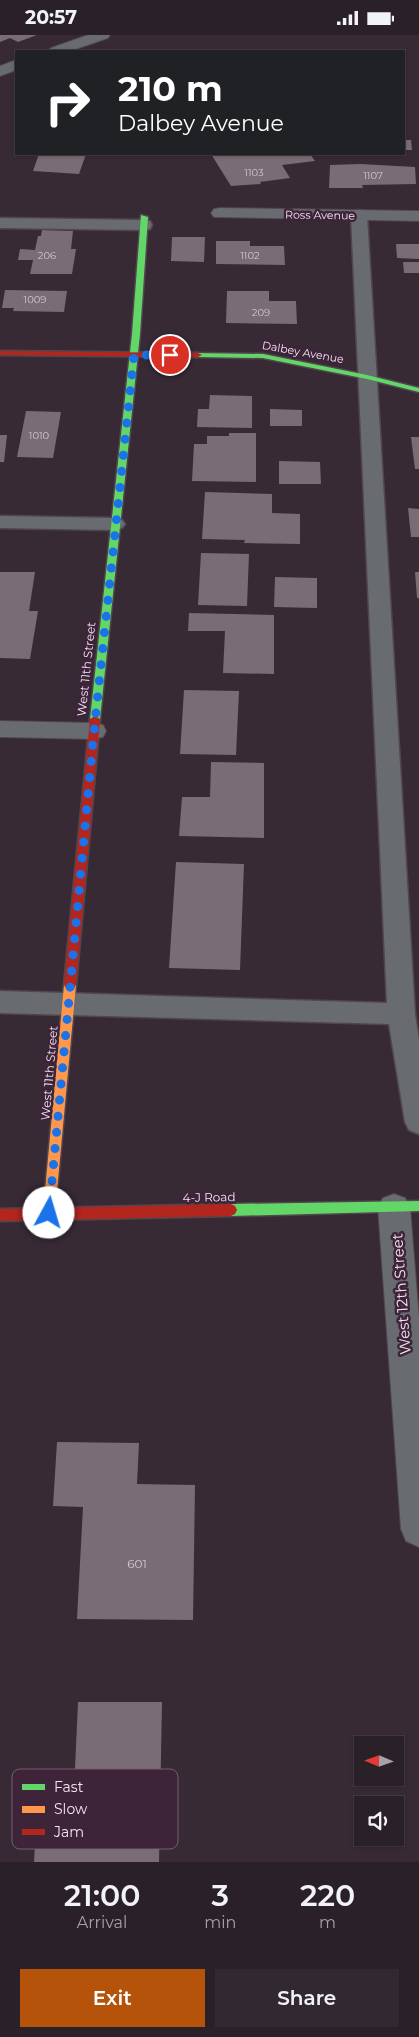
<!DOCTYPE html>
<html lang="en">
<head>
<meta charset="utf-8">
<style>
	:root { --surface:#292028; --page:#312830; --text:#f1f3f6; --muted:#a5a3a8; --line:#453e45; --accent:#b45309 }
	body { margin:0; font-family:Montserrat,sans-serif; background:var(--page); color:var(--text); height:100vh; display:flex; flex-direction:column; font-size:19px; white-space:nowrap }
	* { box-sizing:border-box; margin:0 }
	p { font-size:16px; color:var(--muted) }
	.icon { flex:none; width:28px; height:28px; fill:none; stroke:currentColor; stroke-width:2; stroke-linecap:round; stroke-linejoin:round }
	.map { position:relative; height:1827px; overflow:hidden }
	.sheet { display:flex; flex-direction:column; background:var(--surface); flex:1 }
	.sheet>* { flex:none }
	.hud { position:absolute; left:15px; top:15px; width:390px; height:105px; border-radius:0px; box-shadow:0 1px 4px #0004,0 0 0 1px var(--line); background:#202124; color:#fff; overflow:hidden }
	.needle { width:32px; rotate:272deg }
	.controls { position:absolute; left:354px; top:1701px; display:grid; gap:10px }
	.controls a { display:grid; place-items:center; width:50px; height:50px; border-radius:0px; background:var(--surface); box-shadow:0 1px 4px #0004,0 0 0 1px var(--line); font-size:25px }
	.pin { position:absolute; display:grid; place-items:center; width:42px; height:42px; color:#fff; margin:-21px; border:2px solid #fff; border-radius:50%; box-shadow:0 1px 5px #0007 }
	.me { position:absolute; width:55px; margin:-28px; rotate:6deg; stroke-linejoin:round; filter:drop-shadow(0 0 4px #0008) }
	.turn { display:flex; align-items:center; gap:18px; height:105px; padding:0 20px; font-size:22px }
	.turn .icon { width:65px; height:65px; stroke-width:2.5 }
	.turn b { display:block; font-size:35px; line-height:42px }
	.eta { display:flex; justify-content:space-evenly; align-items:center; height:85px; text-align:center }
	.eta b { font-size:30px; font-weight:600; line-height:35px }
	.cta { display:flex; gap:10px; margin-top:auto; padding:10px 20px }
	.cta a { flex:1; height:58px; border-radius:0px; background:var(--accent); color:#fff; font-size:20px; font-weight:600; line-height:58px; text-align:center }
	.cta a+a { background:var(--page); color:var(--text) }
	.status { display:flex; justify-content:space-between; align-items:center; height:35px; padding:0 25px; background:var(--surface); direction:ltr }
	.status svg { height:14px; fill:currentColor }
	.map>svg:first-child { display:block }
</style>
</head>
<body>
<div class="status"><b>20:57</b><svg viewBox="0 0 49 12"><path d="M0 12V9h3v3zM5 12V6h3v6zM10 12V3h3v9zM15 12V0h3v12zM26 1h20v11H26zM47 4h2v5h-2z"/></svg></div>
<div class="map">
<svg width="419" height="1827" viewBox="0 0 419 1827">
	<rect width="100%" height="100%" fill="#372a35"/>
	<!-- building -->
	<path fill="#796c74" d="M 0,0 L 37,0 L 18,7 L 10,3 L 0,7 Z
		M 404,105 L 411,105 L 412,115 L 404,115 Z
		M 39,119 L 86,119 L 79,139 L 33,136 Z
		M 211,119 L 310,119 L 315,126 L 282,130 L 290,143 L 260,147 L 261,149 L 231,151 Z
		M 360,129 L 415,132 L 416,149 L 362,150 L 363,153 L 329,153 L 330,130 Z
		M 42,195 L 73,196 L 71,214 L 76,214 L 72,239 L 30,239 L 33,225 L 18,225 L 20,214 L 35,215 L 38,201 L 41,201 Z
		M 172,202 L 205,202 L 204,227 L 171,226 Z
		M 216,206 L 250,206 L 250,211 L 284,211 L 285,230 L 216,229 Z
		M 396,209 L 419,209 L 419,224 L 397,223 Z
		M 403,227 L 419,227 L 419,238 L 404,238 Z
		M 5,255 L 67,256 L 64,277 L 13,276 L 14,273 L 2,273 Z
		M 227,256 L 269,256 L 269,266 L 296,266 L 297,289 L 226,288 Z
		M 210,360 L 252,361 L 252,393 L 197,392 L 198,374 L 209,374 Z
		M 270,374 L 302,375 L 302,391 L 270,391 Z
		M 26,376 L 61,377 L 53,423 L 17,422 Z
		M 229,398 L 256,398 L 256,447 L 192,446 L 194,409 L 207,409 L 207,401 L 229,401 Z
		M 0,400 L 7,400 L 4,427 L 0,427 Z
		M 411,402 L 419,402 L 419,434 L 415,434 Z
		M 279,426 L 320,427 L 321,449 L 279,449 Z
		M 205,457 L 272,459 L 272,478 L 300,479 L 300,509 L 244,508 L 245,505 L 202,504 Z
		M 408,473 L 419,474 L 419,502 L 411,502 Z
		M 201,518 L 249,519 L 247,571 L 198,570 Z
		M 0,537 L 35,537 L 29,576 L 38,576 L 30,624 L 0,623 Z
		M 415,537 L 419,537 L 419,563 L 417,563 Z
		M 275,542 L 317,543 L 317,573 L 274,572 Z
		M 189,578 L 274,580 L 274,639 L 223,638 L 225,596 L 188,596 Z
		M 184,655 L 239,656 L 236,720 L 180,719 Z
		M 211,727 L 264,728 L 264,803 L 179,801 L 182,762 L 210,762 Z
		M 176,827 L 244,829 L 240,935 L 169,933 Z
		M 57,1407 L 139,1408 L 137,1449 L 195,1450 L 193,1585 L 77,1584 L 83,1472 L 53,1471 Z
		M 78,1667 L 162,1667 L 159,1827 L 34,1827 L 39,1734 L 75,1734 Z"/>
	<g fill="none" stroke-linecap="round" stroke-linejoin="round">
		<defs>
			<path id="lane" d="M 359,175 L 365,176 L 367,180 L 415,979 L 419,1005 L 419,1099 L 409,1095 L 405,1087 L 389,989 L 0,978 L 0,956 L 387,968 L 351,180 L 353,176 Z
				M 0,183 L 144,185 L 150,186 L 152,190 L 150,194 L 144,195 L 0,193 Z
				M 0,481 L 115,483 L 122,485 L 125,489 L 122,493 L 115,495 L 0,493 Z"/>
			<path id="street" d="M 88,0 L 110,0 L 108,3 L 70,16 L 48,16 L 51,13 Z
				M 16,25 L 16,35 L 0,41 L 0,31 Z
				M 220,173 L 419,176 L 419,186 L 214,182 L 211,178 L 214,174 Z
				M 0,686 L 94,688 L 103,690 L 106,696 L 103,702 L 94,704 L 0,702 Z
				M 394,1159 L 405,1163 L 410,1172 L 419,1284 L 419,1512 L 406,1506 L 401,1494 L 378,1172 L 383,1163 Z"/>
			<path id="fast" d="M 141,180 L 148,182 L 140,299 L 100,684 L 95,687 L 90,684 L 132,299 Z
				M 195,318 L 263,319 L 367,340 L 419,353 L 419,357 L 367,344 L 263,323 L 198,322 L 195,322 Z
				M 419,1166 L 419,1176 L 231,1181 L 227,1179 L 225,1175 L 227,1171 L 231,1169 Z"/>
			<path id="slow" d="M 70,946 L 74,947 L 76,950 L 55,1178 L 54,1182 L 49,1184 L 44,1182 L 43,1178 L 64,950 L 66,947 Z"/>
			<path id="jam" d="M 0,316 L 198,318 L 202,320 L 198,322 L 0,320 Z
				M 95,681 L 100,684 L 76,950 L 74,953 L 66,953 L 64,950 L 90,684 Z
				M 231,1169 L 235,1171 L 237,1175 L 235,1179 L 231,1181 L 0,1186 L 0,1174 Z"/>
		</defs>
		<!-- lane casing -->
		<use href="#lane" stroke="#51454e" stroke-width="3"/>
		<!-- street casing -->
		<use href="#street" stroke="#51454e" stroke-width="2"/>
		<!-- fast casing -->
		<use href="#fast" stroke="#51454e" stroke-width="3"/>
		<!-- slow casing -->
		<use href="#slow" stroke="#51454e" stroke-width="3"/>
		<!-- jam casing -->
		<use href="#jam" stroke="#51454e" stroke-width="3"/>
		<!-- lane -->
		<use href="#lane" fill="#686b6f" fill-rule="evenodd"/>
		<!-- street -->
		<use href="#street" fill="#686b6f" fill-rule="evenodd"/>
		<!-- fast -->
		<use href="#fast" fill="#63d668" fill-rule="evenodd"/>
		<!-- slow -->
		<use href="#slow" fill="#ff974d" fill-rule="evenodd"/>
		<!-- jam -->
		<use href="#jam" fill="#b3261e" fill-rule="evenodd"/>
	</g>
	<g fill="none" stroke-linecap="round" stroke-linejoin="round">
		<!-- route -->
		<path stroke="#1a73e8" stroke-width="9" stroke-dasharray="0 16.2" d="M 49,1178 L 94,696 L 134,320 L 170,320"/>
	</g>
	<g text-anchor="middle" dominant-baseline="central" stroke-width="5" stroke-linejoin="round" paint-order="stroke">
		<!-- number labels -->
		<g font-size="10" fill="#d6c6d2">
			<text x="254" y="137">1103</text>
			<text x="373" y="140">1107</text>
			<text x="47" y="220">206</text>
			<text x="250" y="220">1102</text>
			<text x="35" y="264">1009</text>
			<text x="261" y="277">209</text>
			<text x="39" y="400">1010</text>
		</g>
		<!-- far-street labels -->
		<g font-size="11" fill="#f5e4f1" stroke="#3d2439">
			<text transform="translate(320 180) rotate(1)">Ross Avenue</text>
			<text transform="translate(303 317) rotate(10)">Dalbey Avenue</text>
		</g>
		<!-- street labels -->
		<g font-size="12" fill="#f5e4f1" stroke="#3d2439">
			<text transform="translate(86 634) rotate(-84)">West 11th Street</text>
			<text transform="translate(49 1038) rotate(-85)">West 11th Street</text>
			<text transform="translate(209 1162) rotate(-1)">4-J Road</text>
		</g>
		<!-- near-number labels -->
		<g font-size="12" fill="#d6c6d2">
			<text x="137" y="1528">601</text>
		</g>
		<!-- near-street labels -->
		<g font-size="15" fill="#f5e4f1" stroke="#3d2439">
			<text transform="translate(401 1259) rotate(-94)">West 12th Street</text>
		</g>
	</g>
	<!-- legend -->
	<rect x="12" y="1734" width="166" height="80" rx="8" fill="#3d2439" stroke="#745e70" stroke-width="1"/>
	<rect x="22" y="1749" width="23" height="6" fill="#63d668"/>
	<rect x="22" y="1771" width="23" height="7" fill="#ff974d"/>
	<rect x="22" y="1794" width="23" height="6" fill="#b3261e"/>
	<g font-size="14" fill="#f5e4f1">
		<text x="54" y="1757">Fast</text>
		<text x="54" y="1779">Slow</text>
		<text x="54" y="1802">Jam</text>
	</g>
</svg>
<div class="controls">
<a><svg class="needle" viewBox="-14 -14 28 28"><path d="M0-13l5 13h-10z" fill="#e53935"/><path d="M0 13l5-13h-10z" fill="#a5a3a8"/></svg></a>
<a><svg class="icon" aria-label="sound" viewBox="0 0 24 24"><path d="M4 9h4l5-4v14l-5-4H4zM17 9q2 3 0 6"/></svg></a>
</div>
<div class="pin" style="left:170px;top:320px;background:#d93025"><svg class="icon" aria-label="arrive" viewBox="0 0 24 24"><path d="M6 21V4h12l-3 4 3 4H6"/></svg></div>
<svg class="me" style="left:49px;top:1178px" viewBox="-20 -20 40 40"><circle r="19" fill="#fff"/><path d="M0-13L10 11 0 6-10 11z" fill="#1a73e8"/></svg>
<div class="hud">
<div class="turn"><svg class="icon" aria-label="right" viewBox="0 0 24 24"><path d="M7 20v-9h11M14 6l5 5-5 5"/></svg><div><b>210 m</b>Dalbey Avenue</div></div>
</div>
</div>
<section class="sheet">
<div class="eta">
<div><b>21:00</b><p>Arrival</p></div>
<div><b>3</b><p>min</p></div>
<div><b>220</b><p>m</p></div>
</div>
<div class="cta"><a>Exit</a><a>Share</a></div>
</section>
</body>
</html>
